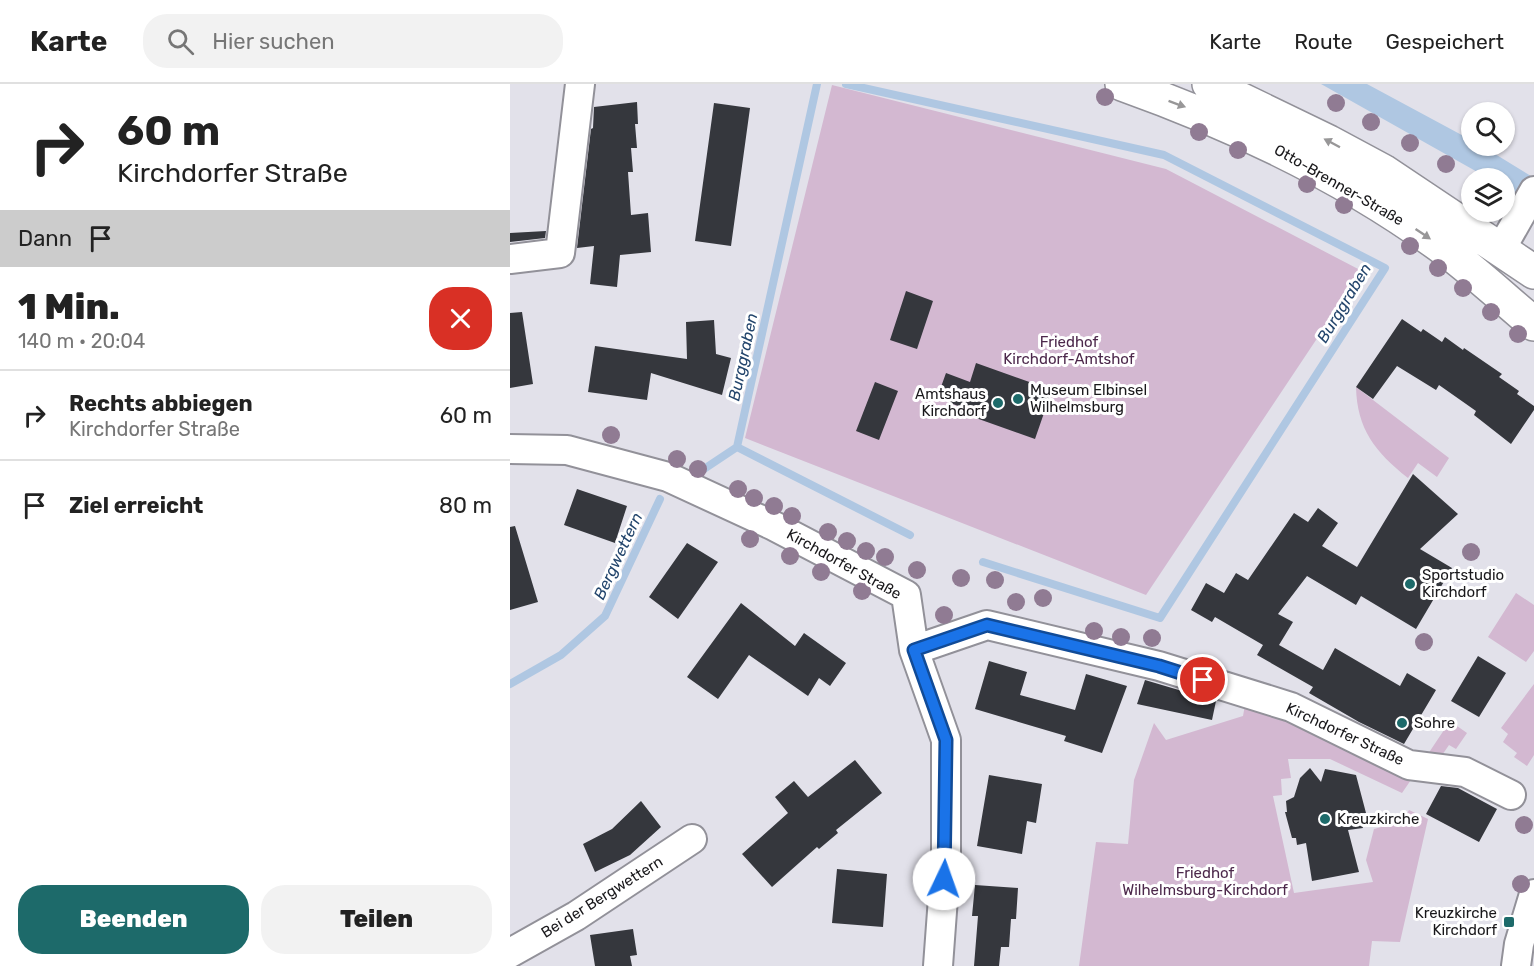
<!DOCTYPE html>
<html lang="de">
<head>
<meta charset="utf-8">
<style>
	:root { --surface:#fff; --page:#f2f2f2; --text:#222; --muted:#767676; --line:#e0e0e0; --accent:#1d6a6a }
	body { margin:0; font-family:Rubik,sans-serif; background:var(--page); color:var(--text); height:100vh; display:flex; flex-direction:column; font-size:22px; white-space:nowrap }
	* { box-sizing:border-box; margin:0 }
	p { font-size:20px; color:var(--muted) }
	.icon { flex:none; width:33px; height:33px; fill:none; stroke:currentColor; stroke-width:2; stroke-linecap:round; stroke-linejoin:round }
	.map { position:relative; flex:1; overflow:hidden }
	.drawer { display:flex; flex-direction:column; background:var(--surface); width:510px }
	.drawer>* { flex:none }
	.guide { background:#fff; color:var(--text); overflow:hidden }
	.controls { position:absolute; left:951px; top:18px; display:grid; gap:12px }
	.controls a { display:grid; place-items:center; width:54px; height:54px; border-radius:50%; background:var(--surface); box-shadow:0 2px 4px #0004; font-size:30px }
	.pin { position:absolute; display:grid; place-items:center; width:51px; height:51px; color:#fff; margin:-26px; border:3px solid #fff; border-radius:50%; box-shadow:0 2px 6px #0007 }
	.me { position:absolute; width:66px; margin:-33px; rotate:3deg; stroke-linejoin:round; filter:drop-shadow(0 0 4px #0008) }
	.turn { display:flex; align-items:center; gap:21px; height:126px; padding:0 18px; font-size:27px }
	.turn .icon { width:78px; height:78px; stroke-width:2.5 }
	.turn b { display:block; font-size:42px; line-height:51px }
	.then { display:flex; align-items:center; height:57px; padding:0 18px; background:#0003; gap:12px; font-size:22px }
	.round { display:grid; place-items:center; flex:none; width:63px; height:63px; border-radius:24px; background:var(--page) }
	.overview { display:flex; align-items:center; justify-content:space-between; height:102px; padding:0 18px }
	h1 { font-size:36px; font-weight:800; line-height:45px }
	.button { display:flex; gap:12px; margin-top:auto; padding:12px 18px }
	.button a { flex:1; height:69px; border-radius:24px; background:var(--accent); color:#fff; font-size:24px; font-weight:800; line-height:69px; text-align:center }
	.button a+a { background:var(--page); color:var(--text) }
	ul { padding:0; list-style:none }
	li { display:flex; align-items:center; gap:18px; height:90px; padding:0 18px; border-top:2px solid var(--line) }
	li div { flex:1 }
	li b { display:block; font-size:22px }
	li em { font-style:normal }
	header { display:flex; align-items:center; gap:36px; box-sizing:border-box; height:84px; padding:0 30px; background:var(--surface); border-bottom:2px solid var(--line) }
	header strong { font-size:28px }
	nav { display:flex; gap:33px; margin-inline-start:auto; font-size:21px }
	.search { width:420px; height:54px; background:var(--page); display:flex; align-items:center; gap:15px; box-sizing:border-box; padding:0 21px; border-radius:24px; color:var(--muted); font-size:22px }
	main { display:flex; flex:1; min-height:0 }
	.map>svg:first-child { display:block }
</style>
</head>
<body>
<header>
<strong>Karte</strong>
<div class="search"><svg class="icon" aria-label="search" viewBox="0 0 24 24"><circle cx="10" cy="10" r="6"/><path d="M15 15l6 6"/></svg>Hier suchen</div>
<nav><a>Karte</a><a>Route</a><a>Gespeichert</a></nav>
</header>
<main>
<section class="drawer">
<div class="guide">
<div class="turn"><svg class="icon" aria-label="right" viewBox="0 0 24 24"><path d="M7 20v-9h11M14 6l5 5-5 5"/></svg><div><b>60 m</b>Kirchdorfer Straße</div></div>
<div class="then">Dann<svg class="icon" aria-label="arrive" viewBox="0 0 24 24"><path d="M6 21V4h12l-3 4 3 4H6"/></svg></div>
</div>
<div class="overview"><div><h1>1 Min.</h1><p>140 m · 20:04</p></div><a class="round" style="background:#d93025;color:#fff"><svg class="icon" aria-label="close" viewBox="0 0 24 24"><path d="M6 6l12 12M18 6L6 18"/></svg></a></div>
<ul>
<li><svg class="icon" aria-label="right" viewBox="0 0 24 24"><path d="M7 20v-9h11M14 6l5 5-5 5"/></svg><div><b>Rechts abbiegen</b><p>Kirchdorfer Straße</p></div><em>60 m</em></li>
<li><svg class="icon" aria-label="arrive" viewBox="0 0 24 24"><path d="M6 21V4h12l-3 4 3 4H6"/></svg><div><b>Ziel erreicht</b></div><em>80 m</em></li>
</ul>
<div class="button"><a>Beenden</a><a>Teilen</a></div>
</section>
<div class="map">
<svg width="1024" height="882" viewBox="0 0 1024 882">
	<rect width="100%" height="100%" fill="#e2e1ea"/>
	<!-- green -->
	<path fill="#d3b8d1" d="M 322,1 L 656,85 L 852,187 L 636,511 L 235,354 Z
		M 846,303 L 939,374 L 927,393 L 908,379 L 898,394 C 865,368 847,345 846,303 Z
		M 1006,509 L 1024,521 L 1024,567 L 1016,578 L 978,553 Z
		M 1024,600 L 1024,671 L 1017,682 L 1004,673 L 1007,669 L 993,658 L 998,650 L 991,644 Z
		M 735,621 L 787,639 L 905,690 L 892,709 L 820,675 L 778,675 L 781,694 L 771,695 L 772,711 L 763,712 L 784,809 L 863,798 L 856,776 L 864,745 L 893,737 L 899,726 L 918,735 L 890,858 L 862,857 L 859,882 L 569,882 L 586,758 L 618,760 L 624,696 L 644,639 L 656,656 L 733,632 Z
		M 940,637 L 957,649 L 946,665 L 939,661 L 928,677 L 918,670 Z"/>
	<!-- water -->
	<path fill="#afc7e2" d="M 811,0 L 857,0 L 961,56 L 962,62 L 972,62 L 1024,94 L 1024,126 L 995,106 L 994,94 L 978,94 Z"/>
	<g fill="none" stroke-linecap="round" stroke-linejoin="round">
		<!-- stream -->
		<path stroke="#afc7e2" stroke-width="8" d="M 336,0 L 654,71 L 875,184 L 650,534 L 473,478
			M 227,363 L 307,0
			M 227,363 L 400,451
			M 194,385 L 227,363
			M 0,600 L 51,571 L 95,532 L 150,415"/>
	</g>
	<!-- building -->
	<path fill="#35373d" d="M 127,18 L 128,40 L 125,40 L 127,64 L 121,64 L 123,88 L 118,88 L 121,131 L 138,129 L 141,168 L 110,171 L 107,203 L 80,200 L 84,162 L 67,164 L 81,45 L 83,44 L 84,23 Z
		M 204,19 L 240,24 L 221,162 L 185,157 Z
		M 36,147 L 35,154 L 0,158 L 0,149 Z
		M 396,207 L 423,217 L 407,265 L 380,256 Z
		M 12,228 L 23,300 L 0,304 L 0,229 Z
		M 892,235 L 911,248 L 913,245 L 932,258 L 935,253 L 953,266 L 954,264 L 992,290 L 989,293 L 1009,307 L 1007,310 L 1024,322 L 1024,326 L 1001,360 L 964,331 L 966,327 L 929,301 L 926,306 L 887,282 L 863,315 L 846,303 Z
		M 204,236 L 206,270 L 221,274 L 212,311 L 141,289 L 137,316 L 78,308 L 85,262 L 177,275 L 176,238 Z
		M 466,279 L 542,306 L 525,355 L 449,328 L 451,323 L 427,314 L 436,289 L 460,298 Z
		M 365,298 L 388,307 L 369,356 L 346,347 Z
		M 903,390 L 948,430 L 910,465 L 942,484 L 906,545 L 851,512 L 846,521 L 797,492 L 768,530 L 783,538 L 769,561 L 813,586 L 825,564 L 890,602 L 897,589 L 926,606 L 894,660 L 849,638 L 799,609 L 803,603 L 747,571 L 753,561 L 705,533 L 702,538 L 681,526 L 696,499 L 714,509 L 726,489 L 738,496 L 784,429 L 798,438 L 808,424 L 828,439 L 812,462 L 847,483 Z
		M 67,405 L 117,422 L 105,459 L 54,441 Z
		M 5,442 L 28,518 L 0,526 L 0,443 Z
		M 177,459 L 208,478 L 168,535 L 139,513 Z
		M 231,519 L 285,562 L 294,549 L 336,579 L 320,602 L 309,594 L 298,612 L 239,571 L 208,615 L 177,593 Z
		M 968,572 L 996,589 L 969,633 L 941,617 Z
		M 479,577 L 517,588 L 510,611 L 565,626 L 576,590 L 617,602 L 592,669 L 554,657 L 556,652 L 465,625 Z
		M 635,596 L 706,617 L 702,636 L 627,620 Z
		M 345,676 L 372,709 L 326,746 L 328,749 L 309,765 L 307,763 L 262,803 L 232,770 L 278,729 L 265,713 L 284,697 L 298,713 Z
		M 800,684 L 811,698 L 815,685 L 846,691 L 856,729 L 853,729 L 855,740 L 852,741 L 853,744 L 838,746 L 849,788 L 802,797 L 796,759 L 787,761 L 786,754 L 782,754 L 775,728 L 777,728 L 776,717 L 784,713 L 790,694 Z
		M 479,691 L 532,700 L 526,739 L 517,737 L 512,770 L 467,762 Z
		M 931,702 L 948,704 L 987,725 L 969,758 L 916,730 Z
		M 131,717 L 151,743 L 120,771 L 85,788 L 73,760 L 102,745 Z
		M 327,785 L 377,790 L 373,843 L 322,839 Z
		M 465,801 L 508,804 L 506,835 L 501,835 L 499,863 L 491,863 L 489,882 L 464,882 L 468,832 L 462,832 Z
		M 123,845 L 127,871 L 120,872 L 122,882 L 85,882 L 80,851 Z"/>
	<g fill="none" stroke-linecap="round" stroke-linejoin="round">
		<defs>
			<path id="minor" d="M 991,165 L 1024,107
				M 0,175 L 50,169 L 70,0
				M 0,365 L 57,366 L 158,393 L 264,442 L 396,511 L 404,566 L 436,656 L 436,773 L 428,882
				M 404,566 L 477,541 L 649,582 L 781,623 L 899,681 L 955,688 L 1001,711
				M 0,869 L 66,832 L 182,755
				M 1006,882 L 1009,860 L 1024,810"/>
			<path id="major" d="M 612,0 C 724,40 833,91 929,161 C 962,185 993,214 1024,240
				M 699,0 L 819,58 L 873,87 L 1024,188"/>
		</defs>
		<!-- minor casing -->
		<use href="#minor" stroke="#929199" stroke-width="32"/>
		<!-- major casing -->
		<use href="#major" stroke="#929199" stroke-width="36"/>
		<!-- minor -->
		<use href="#minor" stroke="#fff" stroke-width="28"/>
		<!-- major -->
		<use href="#major" stroke="#fff" stroke-width="33"/>
	</g>
	<!-- trees -->
	<g fill="#907b93">
		<circle cx="595" cy="13" r="9"/>
		<circle cx="826" cy="19" r="9"/>
		<circle cx="861" cy="38" r="9"/>
		<circle cx="689" cy="48" r="9"/>
		<circle cx="900" cy="59" r="9"/>
		<circle cx="728" cy="66" r="9"/>
		<circle cx="936" cy="80" r="9"/>
		<circle cx="797" cy="100" r="9"/>
		<circle cx="834" cy="121" r="9"/>
		<circle cx="900" cy="162" r="9"/>
		<circle cx="928" cy="184" r="9"/>
		<circle cx="953" cy="204" r="9"/>
		<circle cx="981" cy="228" r="9"/>
		<circle cx="1008" cy="250" r="9"/>
		<circle cx="101" cy="351" r="9"/>
		<circle cx="167" cy="375" r="9"/>
		<circle cx="188" cy="385" r="9"/>
		<circle cx="228" cy="405" r="9"/>
		<circle cx="244" cy="414" r="9"/>
		<circle cx="264" cy="422" r="9"/>
		<circle cx="282" cy="432" r="9"/>
		<circle cx="318" cy="448" r="9"/>
		<circle cx="240" cy="455" r="9"/>
		<circle cx="337" cy="457" r="9"/>
		<circle cx="356" cy="467" r="9"/>
		<circle cx="961" cy="468" r="9"/>
		<circle cx="280" cy="472" r="9"/>
		<circle cx="375" cy="473" r="9"/>
		<circle cx="407" cy="486" r="9"/>
		<circle cx="311" cy="488" r="9"/>
		<circle cx="451" cy="494" r="9"/>
		<circle cx="485" cy="496" r="9"/>
		<circle cx="352" cy="507" r="9"/>
		<circle cx="533" cy="514" r="9"/>
		<circle cx="506" cy="518" r="9"/>
		<circle cx="434" cy="531" r="9"/>
		<circle cx="584" cy="547" r="9"/>
		<circle cx="611" cy="553" r="9"/>
		<circle cx="642" cy="554" r="9"/>
		<circle cx="914" cy="558" r="9"/>
		<circle cx="1014" cy="741" r="9"/>
		<circle cx="1011" cy="800" r="9"/>
	</g>
	<!-- one-way arrows -->
	<defs><path id="oneway-solid" d="M-6-.8H1V-3.2L6.5 0L1 3.2V.8H-6Z" transform="scale(1.5)"/></defs>
	<g fill="#989798">
		<use href="#oneway-solid" transform="translate(667 20) rotate(20)"/>
		<use href="#oneway-solid" transform="translate(822 59) rotate(-152)"/>
		<use href="#oneway-solid" transform="translate(913 150) rotate(34)"/>
	</g>
	<g fill="none" stroke-linecap="round" stroke-linejoin="round">
		<defs>
			<path id="route" d="M 434,795 L 436,656 L 404,566 L 477,541 L 649,582 L 693,596"/>
		</defs>
		<!-- route casing -->
		<use href="#route" stroke="#114b97" stroke-width="15"/>
		<!-- route -->
		<use href="#route" stroke="#1a73e8" stroke-width="10"/>
	</g>
	<!-- markers -->
	<g fill="#1d6a6a" stroke="#fff" stroke-width="2">
		<circle cx="508" cy="315" r="6"/>
		<circle cx="488" cy="319" r="6"/>
		<circle cx="900" cy="500" r="6"/>
		<circle cx="892" cy="639" r="6"/>
		<circle cx="815" cy="735" r="6"/>
		<rect x="993" y="832" width="12" height="12" rx="3"/>
	</g>
	<g text-anchor="middle" dominant-baseline="central" stroke-width="6" stroke-linejoin="round" paint-order="stroke">
		<!-- street labels -->
		<g font-size="15" fill="#19181b" stroke="#fff">
			<text transform="translate(829 101) rotate(30)">Otto-Brenner-Straße</text>
			<text transform="translate(334 480) rotate(29)">Kirchdorfer Straße</text>
			<text transform="translate(835 650) rotate(25)">Kirchdorfer Straße</text>
			<text transform="translate(92 813) rotate(-32)">Bei der Bergwettern</text>
		</g>
		<!-- park labels -->
		<g font-size="15" fill="#4c284b" stroke="#fff">
			<text x="559" y="258">Friedhof<tspan x="559" dy="17">Kirchdorf-Amtshof</tspan></text>
			<text x="695" y="789">Friedhof<tspan x="695" dy="17">Wilhelmsburg-Kirchdorf</tspan></text>
		</g>
		<!-- poi labels -->
		<g font-size="15" fill="#19181b" stroke="#fff" text-anchor="start">
			<text x="520" y="306">Museum Elbinsel<tspan x="520" dy="17">Wilhelmsburg</tspan></text>
			<text x="476" y="310" text-anchor="end">Amtshaus<tspan x="476" dy="17">Kirchdorf</tspan></text>
			<text x="912" y="491">Sportstudio<tspan x="912" dy="17">Kirchdorf</tspan></text>
			<text x="904" y="639">Sohre</text>
			<text x="827" y="735">Kreuzkirche</text>
			<text x="987" y="829" text-anchor="end">Kreuzkirche<tspan x="987" dy="17">Kirchdorf</tspan></text>
		</g>
		<!-- water labels -->
		<g font-size="16" font-style="italic" fill="#23456c" stroke="#fff">
			<text transform="translate(834 219) rotate(-59)">Burggraben</text>
			<text transform="translate(233 273) rotate(-78)">Burggraben</text>
			<text transform="translate(108 472) rotate(-65)">Bergwettern</text>
		</g>
	</g>
</svg>
<div class="controls">
<a><svg class="icon" aria-label="search" viewBox="0 0 24 24"><circle cx="10" cy="10" r="6"/><path d="M15 15l6 6"/></svg></a>
<a><svg class="icon" aria-label="layers" viewBox="0 0 24 24"><path d="M12 4l9 5-9 5-9-5zM3 14l9 5 9-5"/></svg></a>
</div>
<div class="pin" style="left:693px;top:596px;background:#d93025"><svg class="icon" aria-label="arrive" viewBox="0 0 24 24"><path d="M6 21V4h12l-3 4 3 4H6"/></svg></div>
<svg class="me" style="left:434px;top:795px" viewBox="-20 -20 40 40"><circle r="19" fill="#fff"/><path d="M0-13L10 11 0 6-10 11z" fill="#1a73e8"/></svg>
</div>
</main>
</body>
</html>
